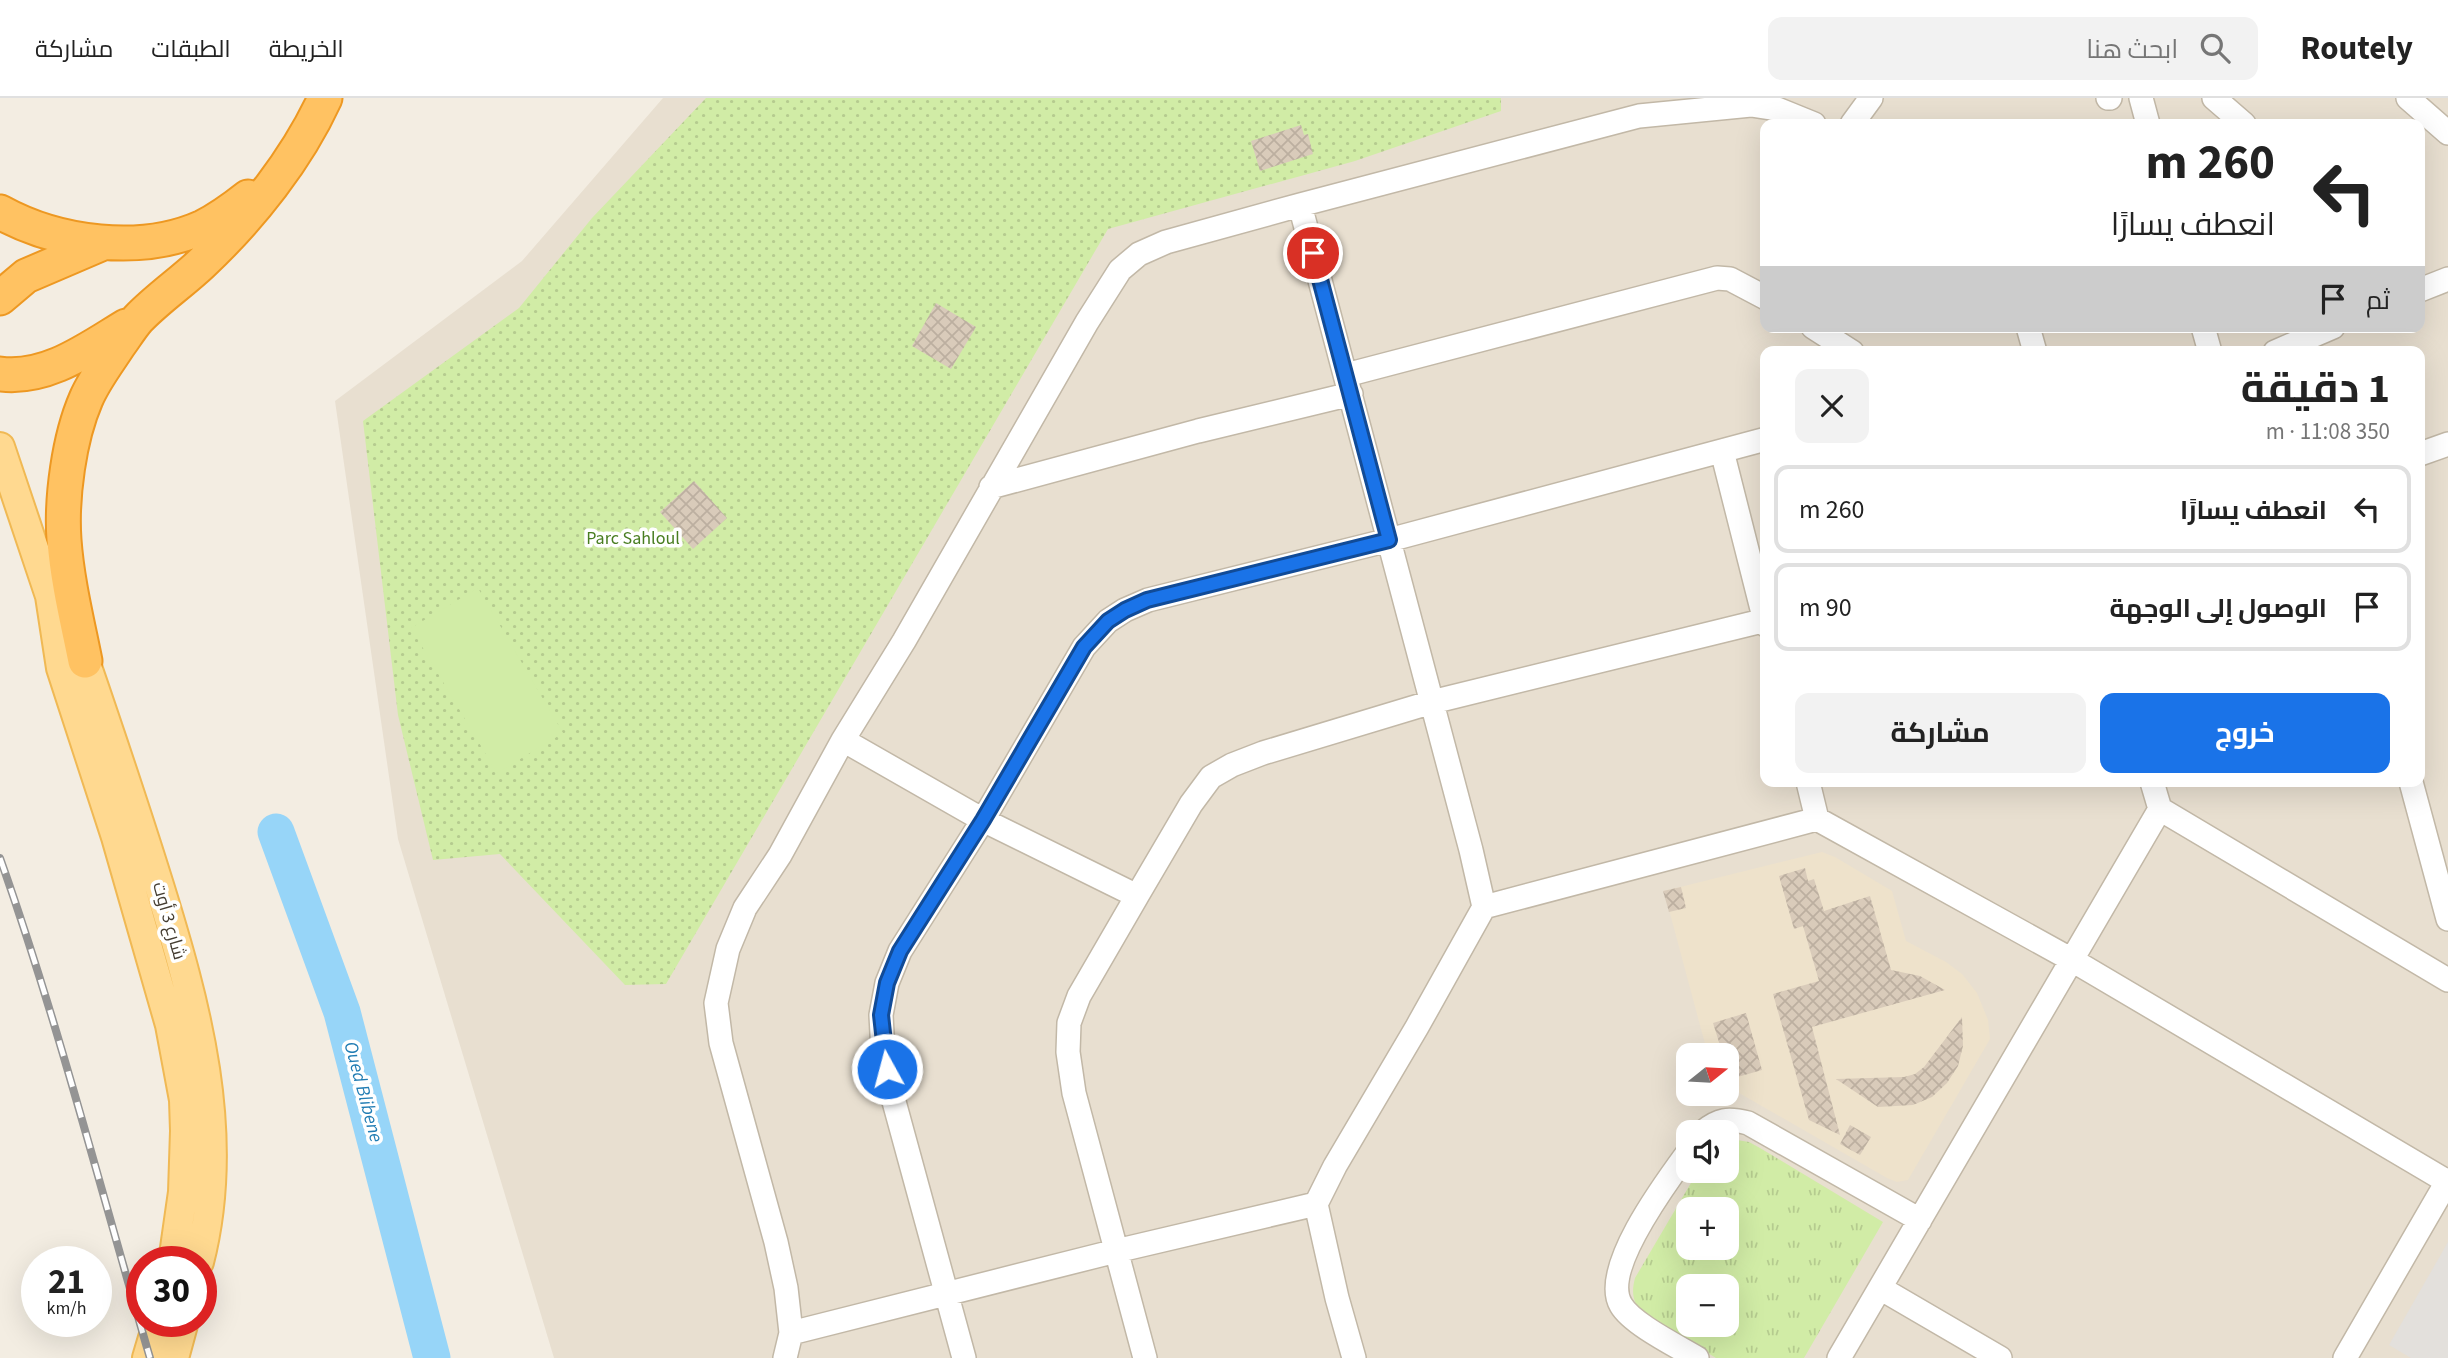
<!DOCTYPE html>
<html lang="ar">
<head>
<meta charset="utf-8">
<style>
	:root { --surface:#fff; --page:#f2f2f2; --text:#222; --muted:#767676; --line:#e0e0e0; --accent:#1a73e8 }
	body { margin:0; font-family:"Source Sans 3",Cairo,sans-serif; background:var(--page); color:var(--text); direction:rtl; height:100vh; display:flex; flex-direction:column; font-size:26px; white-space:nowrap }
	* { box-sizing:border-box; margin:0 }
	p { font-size:23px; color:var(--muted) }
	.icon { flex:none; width:38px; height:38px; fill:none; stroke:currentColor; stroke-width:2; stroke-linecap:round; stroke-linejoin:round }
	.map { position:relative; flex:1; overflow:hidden; direction:ltr }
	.panel { position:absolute; left:1760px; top:248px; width:665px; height:441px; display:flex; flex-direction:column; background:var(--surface); border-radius:14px; box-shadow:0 7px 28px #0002; direction:rtl }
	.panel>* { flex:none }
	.banner { position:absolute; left:1760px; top:21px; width:665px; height:214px; border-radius:14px; box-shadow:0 7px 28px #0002; direction:rtl; background:#fff; color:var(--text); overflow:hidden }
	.needle { width:46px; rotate:72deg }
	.fabs { position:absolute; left:1676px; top:945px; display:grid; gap:14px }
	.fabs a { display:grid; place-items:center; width:63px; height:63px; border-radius:14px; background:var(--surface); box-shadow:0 7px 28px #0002; font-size:35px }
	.speed { position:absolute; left:21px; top:1148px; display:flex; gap:14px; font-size:35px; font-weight:700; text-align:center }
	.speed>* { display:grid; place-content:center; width:91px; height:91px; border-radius:50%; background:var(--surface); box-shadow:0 7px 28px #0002; line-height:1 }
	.speed small { font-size:18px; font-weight:400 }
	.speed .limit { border:10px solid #d22; background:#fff; color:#111 }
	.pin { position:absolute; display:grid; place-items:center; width:60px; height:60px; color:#fff; margin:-30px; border:4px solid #fff; border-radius:50%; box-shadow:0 2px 7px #0007 }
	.me { position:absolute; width:77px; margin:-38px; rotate:353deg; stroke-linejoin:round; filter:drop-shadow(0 0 5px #0008) }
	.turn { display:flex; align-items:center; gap:24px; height:147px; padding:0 35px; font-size:32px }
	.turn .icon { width:91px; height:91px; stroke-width:2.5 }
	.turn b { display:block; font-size:49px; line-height:60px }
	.then { display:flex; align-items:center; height:66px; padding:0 35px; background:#0003; gap:14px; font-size:26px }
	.round { display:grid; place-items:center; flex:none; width:74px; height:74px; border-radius:14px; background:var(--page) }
	.head { display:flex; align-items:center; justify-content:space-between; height:119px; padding:0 35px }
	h1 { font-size:42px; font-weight:700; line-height:52px }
	.cta { display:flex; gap:14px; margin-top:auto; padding:14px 35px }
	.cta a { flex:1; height:80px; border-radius:14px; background:var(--accent); color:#fff; font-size:28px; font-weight:700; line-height:80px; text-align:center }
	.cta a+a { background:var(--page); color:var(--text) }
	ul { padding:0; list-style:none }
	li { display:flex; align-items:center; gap:21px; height:88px; margin:0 14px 10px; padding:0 21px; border:4px solid var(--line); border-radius:14px }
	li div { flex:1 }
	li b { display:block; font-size:26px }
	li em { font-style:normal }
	header { display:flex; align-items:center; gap:42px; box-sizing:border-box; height:98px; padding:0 35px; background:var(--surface); border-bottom:2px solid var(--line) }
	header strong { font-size:33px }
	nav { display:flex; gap:38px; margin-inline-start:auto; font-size:24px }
	.search { width:490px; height:63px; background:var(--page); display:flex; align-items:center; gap:18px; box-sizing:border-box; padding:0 24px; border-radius:14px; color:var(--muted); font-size:26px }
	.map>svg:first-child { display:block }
</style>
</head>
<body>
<header>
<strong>Routely</strong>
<div class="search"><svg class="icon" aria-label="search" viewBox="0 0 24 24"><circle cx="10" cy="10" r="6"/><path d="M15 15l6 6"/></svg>ابحث هنا</div>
<nav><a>الخريطة</a><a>الطبقات</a><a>مشاركة</a></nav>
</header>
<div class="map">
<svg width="2448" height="1260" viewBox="0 0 2448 1260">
	<defs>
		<pattern id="grass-tufts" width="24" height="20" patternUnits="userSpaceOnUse" patternTransform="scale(1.75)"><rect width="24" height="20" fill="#d1eca6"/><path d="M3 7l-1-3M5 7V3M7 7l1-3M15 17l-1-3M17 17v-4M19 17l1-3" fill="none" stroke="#b5cb8f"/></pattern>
		<pattern id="park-dots" width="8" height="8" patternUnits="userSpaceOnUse" patternTransform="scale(1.75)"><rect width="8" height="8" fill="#d1eca6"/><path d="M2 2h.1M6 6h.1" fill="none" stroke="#b5cb8f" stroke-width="1.8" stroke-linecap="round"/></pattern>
		<pattern id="building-cross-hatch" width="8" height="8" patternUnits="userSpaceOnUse" patternTransform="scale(1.75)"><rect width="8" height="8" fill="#d9cbba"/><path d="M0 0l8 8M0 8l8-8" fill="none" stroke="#bcafa0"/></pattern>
	</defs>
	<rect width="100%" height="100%" fill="#f3ede2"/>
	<!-- residential -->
	<path fill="#e8dfd0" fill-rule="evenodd" d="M 663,0 L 2448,0 L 2448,1260 L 554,1260 L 398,741 L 335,303 L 522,163 ZM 1766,26 L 2420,26 L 2420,229 L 1766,229 ZM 1766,254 L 2420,254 L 2420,684 L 1766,684 ZM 1689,957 L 1727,957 L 1727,996 L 1689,996 ZM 1689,1034 L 1727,1034 L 1727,1073 L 1689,1073 ZM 1689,1111 L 1727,1111 L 1727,1150 L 1689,1150 ZM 1689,1188 L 1727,1188 L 1727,1227 L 1689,1227 Z"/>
	<!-- education -->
	<path fill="#eee2cb" d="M 1822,754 L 1835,759 L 1892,793 L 1906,843 L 1946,864 L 1962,876 L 1977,895 L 1988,922 L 1990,941 L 1908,1082 L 1897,1084 L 1887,1080 L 1727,988 L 1727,957 L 1708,957 L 1664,793 Z"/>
	<!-- grass -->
	<path fill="url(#grass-tufts)" fill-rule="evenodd" d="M 1737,1042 L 1749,1044 L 1760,1050 L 1883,1124 L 1804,1260 L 1716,1260 L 1643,1216 C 1633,1205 1631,1195 1635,1180 L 1698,1073 L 1727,1073 L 1727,1044 ZM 1689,1111 L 1727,1111 L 1727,1150 L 1689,1150 ZM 1689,1188 L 1727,1188 L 1727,1227 L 1689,1227 Z"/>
	<!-- park -->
	<path fill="url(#park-dots)" d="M 706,0 L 1501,0 L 1501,13 L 1355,63 L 1108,131 L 666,886 L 625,887 L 500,756 L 433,762 L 398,617 L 363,323 L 519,210 L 592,120 Z"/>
	<!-- pitch -->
	<path fill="#d1eca6" d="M 478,490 L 563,635 L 497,675 L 411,530 Z"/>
	<!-- parking -->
	<path fill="#e3e0dc" d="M 2448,1144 L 2448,1260 L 2411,1260 L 2389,1247 Z"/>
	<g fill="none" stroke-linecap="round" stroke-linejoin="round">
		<!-- river -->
		<path stroke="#97d5f8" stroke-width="37" d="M 276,734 L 342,914 L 432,1260"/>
	</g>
	<!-- building -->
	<path fill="url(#building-cross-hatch)" d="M 1301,27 L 1304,37 L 1308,36 L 1313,56 L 1260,73 L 1251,43 Z
		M 936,205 L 976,229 L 951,271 L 912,248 Z
		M 694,383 L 727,420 L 693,451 L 660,414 Z
		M 1805,770 L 1808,783 L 1814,781 L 1824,813 L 1870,798 L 1891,872 L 1920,878 L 1945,892 L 1812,929 L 1840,1037 L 1809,1022 L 1773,896 L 1819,883 L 1803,828 L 1794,831 L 1779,778 Z
		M 1681,789 L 1686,810 L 1669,814 L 1663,793 Z
		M 1746,915 L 1762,972 L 1727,982 L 1727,957 L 1723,957 L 1713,925 Z
		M 1962,919 L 1963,948 L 1958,968 L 1947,985 L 1932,999 L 1913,1007 L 1878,1009 L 1836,981 L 1904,979 L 1915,976 L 1924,969 Z
		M 1850,1027 L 1871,1039 L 1860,1057 L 1840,1046 Z"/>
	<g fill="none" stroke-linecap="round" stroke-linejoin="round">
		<defs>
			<path id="minor" d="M 2108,0 L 2110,0
				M 2141,0 L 2148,26
				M 2214,0 L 2244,26
				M 2408,0 L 2448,35
				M 1852,26 L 1871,0
				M 1300,107 L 1471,752 L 1484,809 L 1417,929 L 1335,1068 L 1316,1106 L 1337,1200 L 1354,1260
				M 2420,192 L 2448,181
				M 1813,229 L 1852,254
				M 2028,229 L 2035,254
				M 2203,229 L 2210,254
				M 2275,254 L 2333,229
				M 1346,277 L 1717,180 L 1730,181 L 1766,200
				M 1722,353 L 1766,527
				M 2420,356 L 2448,346
				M 991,389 L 1198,333 L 1351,296
				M 1808,684 L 1817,721 L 2072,862 L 2448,1084
				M 2152,684 L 2160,711 L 2448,882
				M 2411,684 L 2448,821
				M 1137,798 L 1191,706 L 1211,679 L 1232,667 L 1263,655 L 1432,604 L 1766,522
				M 1484,809 L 1817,721
				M 1703,1034 C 1719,1021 1728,1020 1748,1025 L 1920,1122
				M 1689,1053 C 1667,1083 1600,1172 1621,1207 C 1632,1226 1677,1248 1697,1260
				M 1880,1190 L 2000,1260
				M 791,1235 L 1116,1153 L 1316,1106
				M 785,1260 L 791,1235 L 786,1190 L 776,1144 L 721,945 L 716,905 L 728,851 L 745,810 L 780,757 L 843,642
				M 964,1260 L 890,989 L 883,954 L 881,917 L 887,885 L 900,853 L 983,722 L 1084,549 L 1108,523 L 1125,512 L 1148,502 L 1389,442 L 1766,341
				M 1145,1260 L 1074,995 L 1068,954 L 1069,925 L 1079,898 L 1137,798 L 983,722 L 843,642 L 904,543 L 1087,224 L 1120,172 L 1139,156 L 1166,144 L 1300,107 L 1639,18 L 1751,7 L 1777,11 L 1814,26
				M 1839,1260 L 2160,711
				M 2345,1260 L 2448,1082"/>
			<path id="major" d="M 0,349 L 50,498 L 61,570 L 116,739 L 170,927 L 184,1002 L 185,1033 L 183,1094 L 173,1164
				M 74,543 L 85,563 C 110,636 135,710 158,784 C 196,906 232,1036 199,1164
				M 147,1260 L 158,1223
				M 174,1260 L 184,1223"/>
			<path id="highway" d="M 0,114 C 58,146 141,157 203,129 C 219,121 234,110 248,99
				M 0,200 L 26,178 L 103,145
				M 0,276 C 47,282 88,251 126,228
				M 85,563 C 77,523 67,483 64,442 C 61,400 69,340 86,301 C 94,282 108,264 119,247 C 125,239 131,229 138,221 C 157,201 182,184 202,165 C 251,119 297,61 325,0"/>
		</defs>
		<!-- minor casing -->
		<use href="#minor" stroke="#c2b8a7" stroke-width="26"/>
		<!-- major casing -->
		<use href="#major" stroke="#f0b954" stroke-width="32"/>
		<!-- highway casing -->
		<use href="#highway" stroke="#ed9822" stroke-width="37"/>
		<!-- minor -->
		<use href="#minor" stroke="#fff" stroke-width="23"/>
		<!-- major -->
		<use href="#major" stroke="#ffd990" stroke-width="28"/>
		<!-- highway -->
		<use href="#highway" stroke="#ffc262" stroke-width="33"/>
		<defs>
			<path id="rail" d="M 0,760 C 58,924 101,1093 150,1260"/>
		</defs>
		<!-- rail casing -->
		<use href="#rail" stroke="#949494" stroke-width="8"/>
		<!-- rail -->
		<use href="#rail" stroke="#fff" stroke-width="5" stroke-dasharray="16" stroke-linecap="butt"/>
	</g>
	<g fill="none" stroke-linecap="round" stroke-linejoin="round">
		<defs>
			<path id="route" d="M 887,971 L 881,917 L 887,885 L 900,853 L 983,722 L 1084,549 L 1108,523 L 1125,512 L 1147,502 L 1389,442 L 1313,155"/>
		</defs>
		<!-- route casing -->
		<use href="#route" stroke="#114b97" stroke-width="18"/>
		<!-- route -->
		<use href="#route" stroke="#1a73e8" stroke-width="12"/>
	</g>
	<g text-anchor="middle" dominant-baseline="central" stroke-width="7" stroke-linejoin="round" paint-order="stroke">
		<!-- park labels -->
		<g font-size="18" fill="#487d20" stroke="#fff">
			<text x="633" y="440">Parc Sahloul</text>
		</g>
		<!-- street labels -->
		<g font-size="18" fill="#453d32" stroke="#fff">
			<text transform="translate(169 823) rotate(74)">شارع 3 أوت</text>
		</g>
		<!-- water labels -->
		<g font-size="19" font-style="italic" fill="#207cb3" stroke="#fff">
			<text transform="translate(363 994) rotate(75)">Oued Blibene</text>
		</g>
	</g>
</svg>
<div class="fabs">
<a><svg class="needle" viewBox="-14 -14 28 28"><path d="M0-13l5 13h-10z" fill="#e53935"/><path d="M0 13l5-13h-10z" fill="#767676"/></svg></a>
<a><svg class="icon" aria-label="sound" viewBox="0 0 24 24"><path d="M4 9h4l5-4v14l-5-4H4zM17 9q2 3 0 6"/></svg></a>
<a>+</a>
<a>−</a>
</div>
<div class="speed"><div>21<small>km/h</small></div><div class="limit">30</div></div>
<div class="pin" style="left:1313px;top:155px;background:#d93025"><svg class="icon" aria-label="arrive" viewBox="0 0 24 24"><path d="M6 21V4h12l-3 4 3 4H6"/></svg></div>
<svg class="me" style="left:887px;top:971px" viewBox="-20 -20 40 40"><circle r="17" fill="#1a73e8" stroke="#fff" stroke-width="3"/><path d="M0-11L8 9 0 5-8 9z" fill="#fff"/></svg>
<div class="banner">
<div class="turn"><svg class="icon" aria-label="left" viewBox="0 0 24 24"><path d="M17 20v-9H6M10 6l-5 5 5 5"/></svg><div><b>260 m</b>انعطف يسارًا</div></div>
<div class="then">ثم<svg class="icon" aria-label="arrive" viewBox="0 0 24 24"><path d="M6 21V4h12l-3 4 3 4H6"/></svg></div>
</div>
<section class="panel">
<div class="head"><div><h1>1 دقيقة</h1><p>350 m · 11:08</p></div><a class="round"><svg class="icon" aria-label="close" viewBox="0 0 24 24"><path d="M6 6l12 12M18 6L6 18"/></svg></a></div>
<ul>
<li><svg class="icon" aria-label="left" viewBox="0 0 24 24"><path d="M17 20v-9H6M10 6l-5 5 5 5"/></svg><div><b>انعطف يسارًا</b></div><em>260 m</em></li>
<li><svg class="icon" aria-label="arrive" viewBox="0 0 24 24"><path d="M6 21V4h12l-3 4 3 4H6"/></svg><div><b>الوصول إلى الوجهة</b></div><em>90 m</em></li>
</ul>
<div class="cta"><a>خروج</a><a>مشاركة</a></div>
</section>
</div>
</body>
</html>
